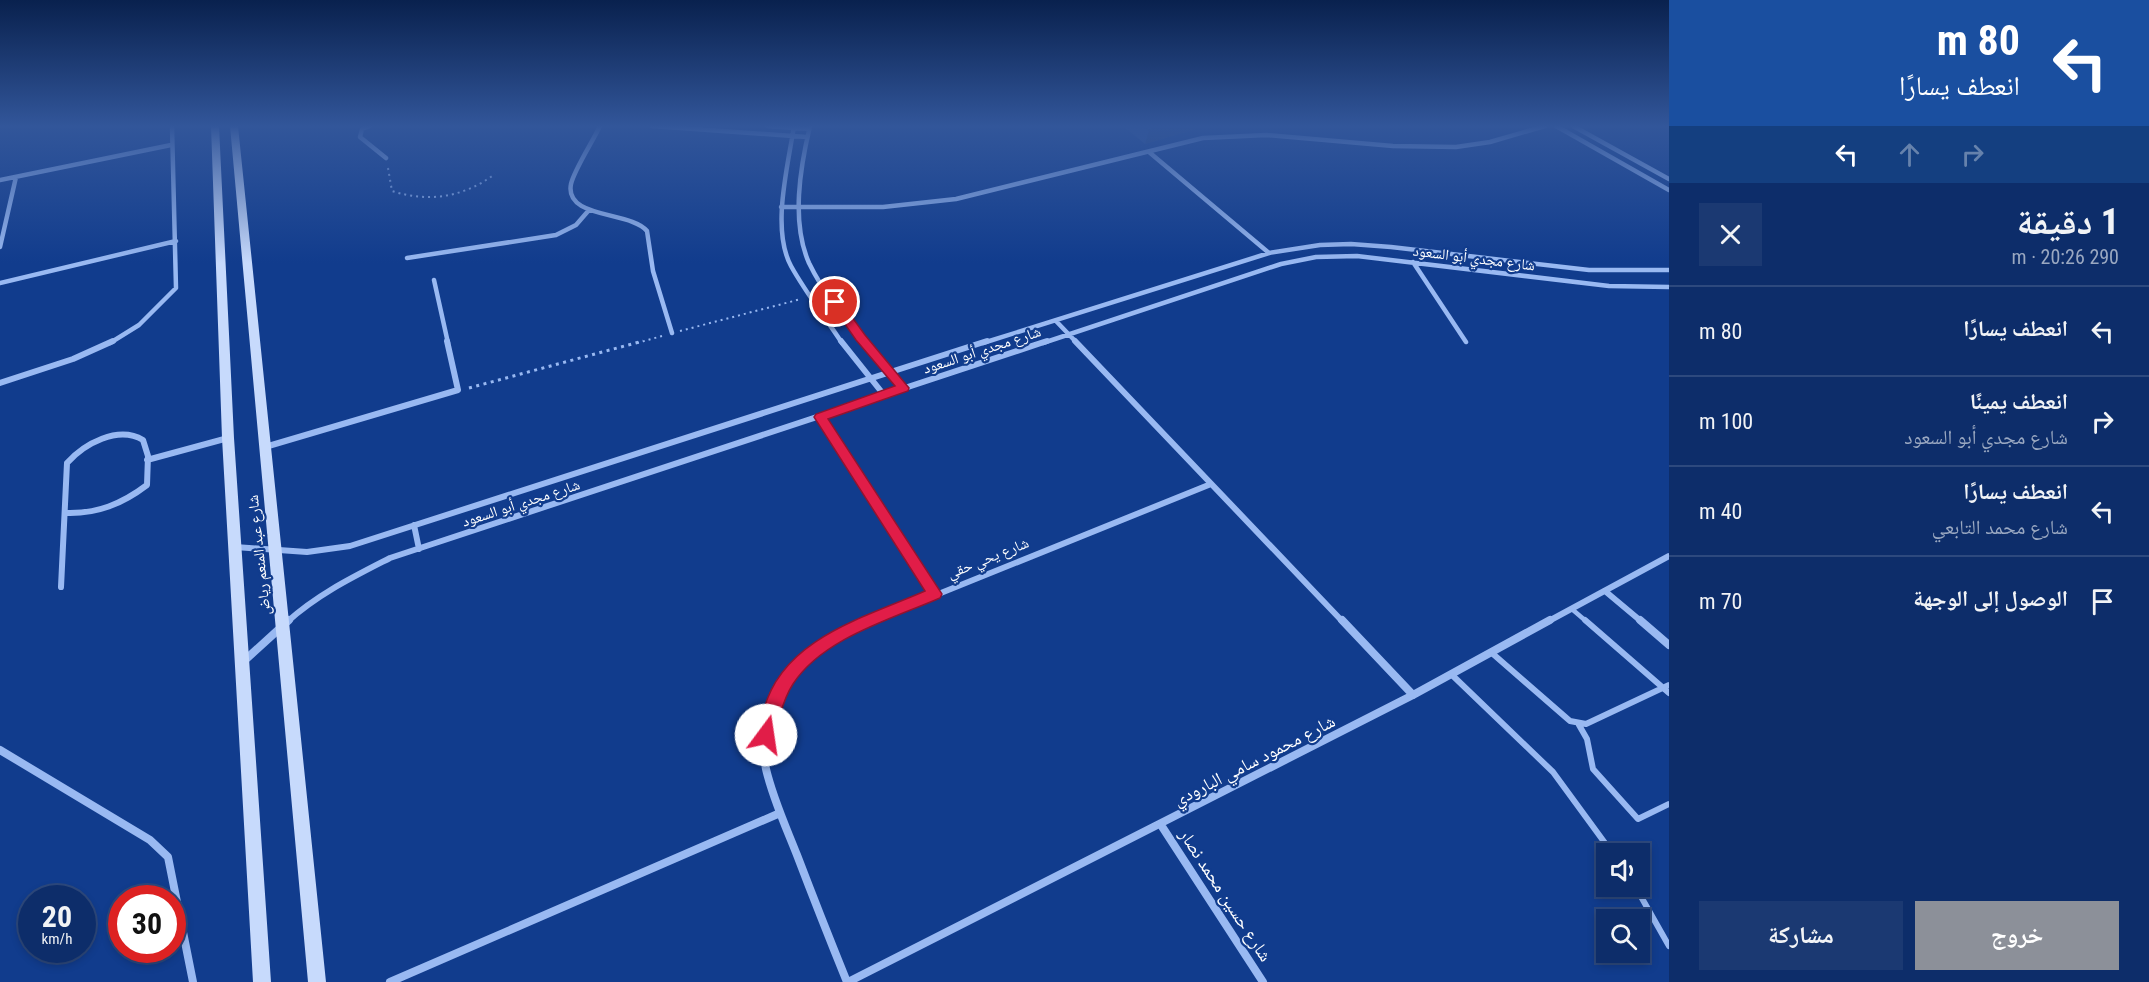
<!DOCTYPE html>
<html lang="ar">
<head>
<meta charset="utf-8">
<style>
	:root { --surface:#0d2d6a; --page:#1b3972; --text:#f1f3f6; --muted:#9aa8c1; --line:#2d497e; --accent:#8c9099 }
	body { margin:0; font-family:"Roboto Condensed","Noto Naskh Arabic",sans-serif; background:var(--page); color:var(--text); direction:rtl; height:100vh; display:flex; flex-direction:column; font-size:22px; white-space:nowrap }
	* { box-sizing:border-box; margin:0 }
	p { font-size:20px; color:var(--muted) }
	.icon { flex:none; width:33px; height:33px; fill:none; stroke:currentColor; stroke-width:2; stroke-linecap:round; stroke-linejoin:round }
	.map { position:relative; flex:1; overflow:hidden; direction:ltr }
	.drawer { display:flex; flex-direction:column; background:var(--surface); width:480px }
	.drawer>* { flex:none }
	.banner { background:#1a4fa0; color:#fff; overflow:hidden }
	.buttons { position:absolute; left:1596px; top:843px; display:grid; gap:12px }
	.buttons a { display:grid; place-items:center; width:54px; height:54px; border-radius:0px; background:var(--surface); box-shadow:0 3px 9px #0003,0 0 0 2px var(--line); font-size:30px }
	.speed { position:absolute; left:18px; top:885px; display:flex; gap:12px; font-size:30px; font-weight:700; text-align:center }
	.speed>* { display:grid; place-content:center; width:78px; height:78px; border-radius:50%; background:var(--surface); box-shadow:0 3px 9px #0003,0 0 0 2px var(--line); line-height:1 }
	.speed small { font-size:15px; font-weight:400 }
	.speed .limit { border:9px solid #d22; background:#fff; color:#111 }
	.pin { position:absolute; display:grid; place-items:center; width:51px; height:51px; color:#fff; margin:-26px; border:3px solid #fff; border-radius:50%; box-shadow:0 2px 6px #0007 }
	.me { position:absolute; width:66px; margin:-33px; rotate:14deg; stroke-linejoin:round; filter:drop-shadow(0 0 4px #0008) }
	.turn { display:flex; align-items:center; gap:21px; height:126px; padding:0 30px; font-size:27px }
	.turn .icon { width:78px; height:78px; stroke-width:2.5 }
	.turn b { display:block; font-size:42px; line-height:51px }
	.lanes { display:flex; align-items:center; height:57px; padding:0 30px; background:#0003; justify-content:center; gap:30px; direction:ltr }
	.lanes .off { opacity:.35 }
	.round { display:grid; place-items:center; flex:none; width:63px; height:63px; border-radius:0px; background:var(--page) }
	.headline { display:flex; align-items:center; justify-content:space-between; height:102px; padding:0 30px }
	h1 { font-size:36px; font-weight:800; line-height:45px }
	.button { display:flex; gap:12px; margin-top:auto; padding:12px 30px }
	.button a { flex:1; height:69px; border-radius:0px; background:var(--accent); color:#fff; font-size:24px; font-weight:800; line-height:69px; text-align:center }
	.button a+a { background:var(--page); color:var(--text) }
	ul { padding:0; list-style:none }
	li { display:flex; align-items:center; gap:18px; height:90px; padding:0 30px; border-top:2px solid var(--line) }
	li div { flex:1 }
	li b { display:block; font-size:22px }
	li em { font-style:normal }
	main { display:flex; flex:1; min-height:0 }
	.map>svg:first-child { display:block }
</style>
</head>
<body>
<main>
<section class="drawer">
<div class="banner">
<div class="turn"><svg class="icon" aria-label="left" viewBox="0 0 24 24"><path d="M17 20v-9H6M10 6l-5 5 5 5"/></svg><div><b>80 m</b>انعطف يسارًا</div></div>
<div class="lanes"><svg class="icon" aria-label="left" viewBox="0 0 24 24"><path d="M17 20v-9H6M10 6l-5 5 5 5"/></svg><svg class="icon off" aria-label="ahead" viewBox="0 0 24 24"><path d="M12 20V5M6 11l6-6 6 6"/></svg><svg class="icon off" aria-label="right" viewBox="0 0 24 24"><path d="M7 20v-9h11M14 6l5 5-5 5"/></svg></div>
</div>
<div class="headline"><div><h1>1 دقيقة</h1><p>290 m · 20:26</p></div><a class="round"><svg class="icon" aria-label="close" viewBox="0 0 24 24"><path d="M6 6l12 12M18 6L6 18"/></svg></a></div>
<ul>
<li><svg class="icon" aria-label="left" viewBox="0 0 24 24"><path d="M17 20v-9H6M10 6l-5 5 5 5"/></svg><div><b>انعطف يسارًا</b></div><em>80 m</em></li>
<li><svg class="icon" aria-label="right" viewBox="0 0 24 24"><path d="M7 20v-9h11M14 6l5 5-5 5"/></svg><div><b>انعطف يمينًا</b><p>شارع مجدي أبو السعود</p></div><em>100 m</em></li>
<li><svg class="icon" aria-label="left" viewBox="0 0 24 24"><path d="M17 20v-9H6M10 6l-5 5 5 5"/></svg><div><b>انعطف يسارًا</b><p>شارع محمد التابعي</p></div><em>40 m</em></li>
<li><svg class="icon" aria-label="arrive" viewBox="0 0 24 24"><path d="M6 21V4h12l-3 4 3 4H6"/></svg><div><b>الوصول إلى الوجهة</b></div><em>70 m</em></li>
</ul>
<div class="button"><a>خروج</a><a>مشاركة</a></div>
</section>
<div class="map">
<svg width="1669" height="982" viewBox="0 0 1669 982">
	<rect width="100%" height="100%" fill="#113c8d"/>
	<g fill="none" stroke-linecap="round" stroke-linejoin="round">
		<!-- path-far1 -->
		<path stroke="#99b9f2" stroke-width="2" stroke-dasharray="2 4" stroke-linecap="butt" d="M 388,168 L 392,191 C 429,203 464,197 495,174
			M 680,331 L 801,299
			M 637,343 L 662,336"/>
		<!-- path -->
		<path stroke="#99b9f2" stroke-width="3" stroke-dasharray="3 4.5" stroke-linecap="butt" d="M 469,388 L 643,341"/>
		<!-- lane-far1 -->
		<path stroke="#99b9f2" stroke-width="4.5" d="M 1573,610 L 1587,622"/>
		<!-- lane -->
		<path stroke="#99b9f2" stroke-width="6" d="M 1585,620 L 1669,693
			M 1493,654 L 1570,721 L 1586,724 L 1669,685
			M 1451,674 L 1553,772 L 1613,854
			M 1579,725 L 1587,739 L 1593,769 L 1638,819 L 1669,804
			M 1635,886 L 1669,946"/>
		<!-- street-far2 -->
		<path stroke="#99b9f2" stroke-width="4.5" d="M 370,126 L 362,129 L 360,137 L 386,158
			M 600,126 C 593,141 574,170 571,184 C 564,219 631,211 647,231 L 653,271 L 672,333
			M 652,126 L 807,137
			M 767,126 L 809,129
			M 794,126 C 788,166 771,229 791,266 C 806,293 825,317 842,343
			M 810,126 C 800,168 791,222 809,263 C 823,292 844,318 864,343
			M 1556,126 L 1669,190
			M 1573,126 L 1669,179
			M 1149,152 L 1269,253
			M 0,180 L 171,145
			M 781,207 L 883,207 L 956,199 L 1203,138 L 1266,135 L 1393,146 L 1456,147 L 1490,142 L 1545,126
			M 0,247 L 16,177
			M 407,258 L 556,235 L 576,225 L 589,210
			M 1413,262 L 1466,342
			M 434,280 L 448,343
			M 0,283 L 176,241
			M 1056,321 L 1077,343
			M 110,343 L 139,325 L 176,288 L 172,126
			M 983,343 L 1269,253 L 1320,245 L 1351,244 L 1391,247 L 1589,270 L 1669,270
			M 1043,343 L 1281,264 L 1316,257 L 1357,256 L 1609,286 L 1669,287"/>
		<!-- street-far1 -->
		<path stroke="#99b9f2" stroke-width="6" d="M 841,341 L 884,395
			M 863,341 L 903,388
			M 1075,341 L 1343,622
			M 0,383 L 73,359 L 113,341
			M 820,417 L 935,594
			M 265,447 L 458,390 L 447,341
			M 147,460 L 228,438
			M 414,525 L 419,549
			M 235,547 L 307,552 L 350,546 L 987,341
			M 61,587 L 67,463 C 84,444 118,425 143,440 L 148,456 L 147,485 C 122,504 97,514 66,513
			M 1605,591 L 1642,622
			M 287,622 C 318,594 353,577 390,558 L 1047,341
			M 869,622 L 1211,484
			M 1547,622 L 1669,556"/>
		<!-- street -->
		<path stroke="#99b9f2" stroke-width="8" d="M 1342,620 L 1413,695
			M 1640,620 L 1669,645
			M 245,660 L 289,620
			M 0,750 L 150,840 L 168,857 L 193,982
			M 1161,825 L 1263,982
			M 390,982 L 780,813
			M 847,982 C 830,940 813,897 797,855 C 786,827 773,799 766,769 C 763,756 765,737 769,724 C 783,663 820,643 873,620
			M 848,982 L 1413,695 L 1550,620"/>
		<!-- secondary -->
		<path fill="#c7dafc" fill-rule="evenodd" d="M 211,126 L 219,126 L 234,438 L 271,982 L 253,982 L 222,438 Z
			M 230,126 L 238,126 L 326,982 L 308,982 Z"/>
	</g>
	<!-- wall -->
	<path fill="#2d549c" d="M 1123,126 L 1206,126 L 1145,144 Z"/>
	<!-- shaded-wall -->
	<path fill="#24457f" d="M 1163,126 L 1206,126 L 1145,144 L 1149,130 Z"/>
	<!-- building -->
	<path fill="#3462b5" stroke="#24457f" stroke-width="1.5" d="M 1144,126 L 1163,126 L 1149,130 Z"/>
	<!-- sky -->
	<linearGradient id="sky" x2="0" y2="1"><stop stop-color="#09214e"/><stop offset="0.48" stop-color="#32569a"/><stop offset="1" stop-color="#32569a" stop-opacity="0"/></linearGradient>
	<rect width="1669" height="263" fill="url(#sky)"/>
	<!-- route -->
	<path fill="#e11d48" stroke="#92132f" stroke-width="1.5" d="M 835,298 L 839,299 L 865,335 L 909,388 L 908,391 L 828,419 L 942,594 L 940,598 C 892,619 823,638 793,684 C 781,702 780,721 771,740 L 766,742 L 760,740 C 756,731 761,719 764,709 C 783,638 866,617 925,591 L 814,417 L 816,414 L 895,386 L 856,340 L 831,304 L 830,302 Z"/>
	<g text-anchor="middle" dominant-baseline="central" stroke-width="4.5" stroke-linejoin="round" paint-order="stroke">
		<!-- street labels -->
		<g font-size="15" fill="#fff" stroke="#113c8d">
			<text transform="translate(1474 258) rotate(7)">شارع مجدي أبو السعود</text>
			<text transform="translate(982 350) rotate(-18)">شارع مجدي أبو السعود</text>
			<text transform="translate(521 503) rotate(-18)">شارع مجدي أبو السعود</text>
			<text transform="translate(259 555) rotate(-96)">شارع عبد المنعم رياض</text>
			<text transform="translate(988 558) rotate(-22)">شارع يحي حقي</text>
		</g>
		<!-- near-street labels -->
		<g font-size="18" fill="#fff" stroke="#113c8d">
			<text transform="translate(1254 760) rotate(-27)">شارع محمود سامي البارودي</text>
			<text transform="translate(1226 895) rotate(57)">شارع حسين محمد نصار</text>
		</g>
	</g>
</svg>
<div class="buttons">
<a><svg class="icon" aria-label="sound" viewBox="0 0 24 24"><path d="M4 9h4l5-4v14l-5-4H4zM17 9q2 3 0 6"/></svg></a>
<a><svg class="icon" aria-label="search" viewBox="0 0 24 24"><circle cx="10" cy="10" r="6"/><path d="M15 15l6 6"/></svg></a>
</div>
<div class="speed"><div>20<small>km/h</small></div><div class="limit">30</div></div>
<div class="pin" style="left:835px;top:302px;background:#d93025"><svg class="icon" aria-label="arrive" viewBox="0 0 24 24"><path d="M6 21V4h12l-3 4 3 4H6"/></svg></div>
<svg class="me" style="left:766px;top:735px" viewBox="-20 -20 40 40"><circle r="19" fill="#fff"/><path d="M0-13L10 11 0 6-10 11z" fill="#e11d48"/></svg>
</div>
</main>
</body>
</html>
